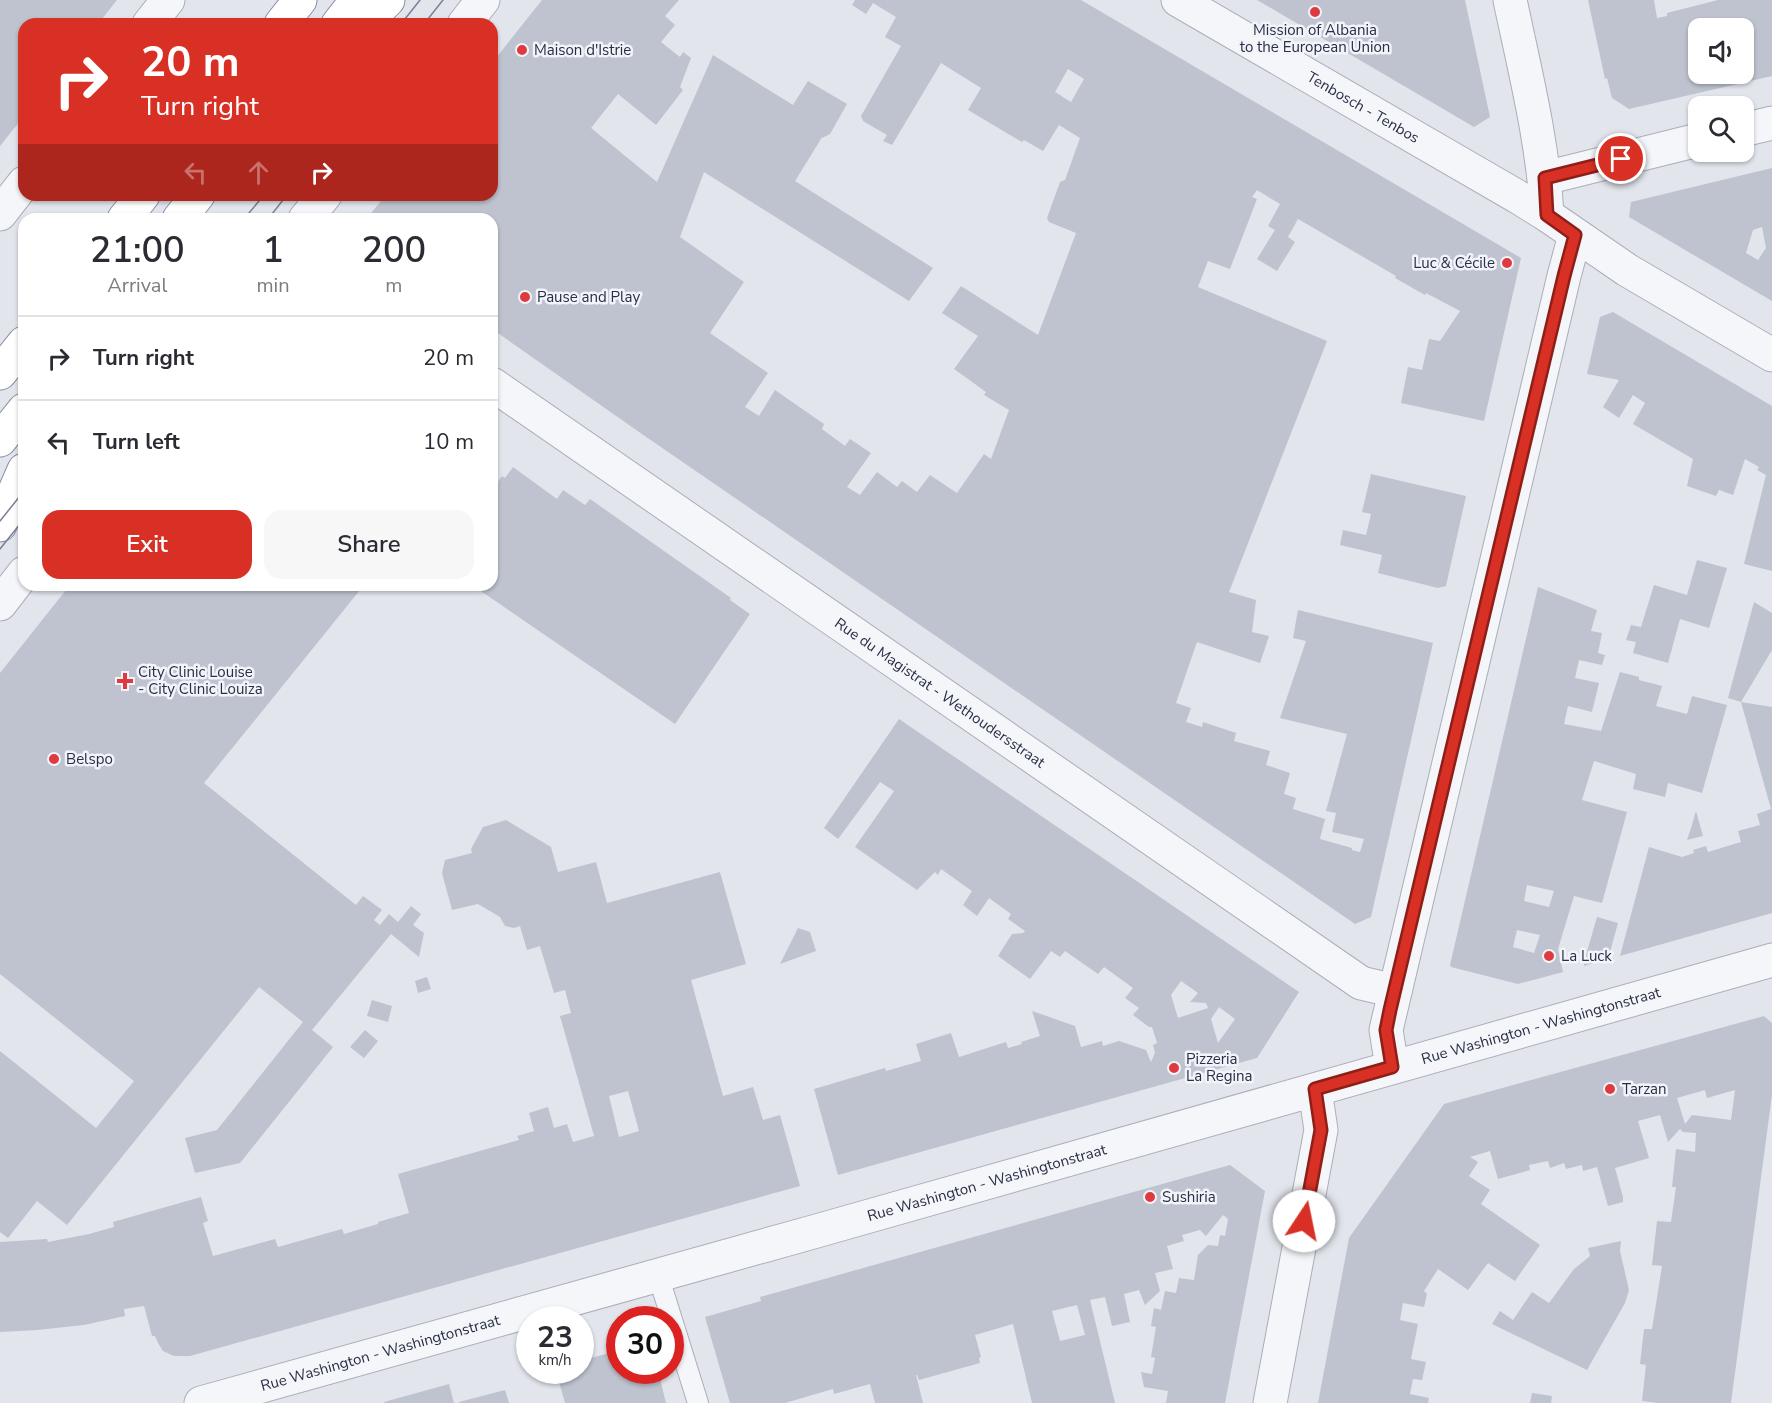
<!DOCTYPE html>
<html lang="en">
<head>
<meta charset="utf-8">
<style>
	:root { --surface:#fff; --page:#f7f7f7; --text:#2b2b33; --muted:#7c7c81; --line:#e1e1e2; --accent:#d93025 }
	body { margin:0; font-family:"Nunito Sans",sans-serif; background:var(--page); color:var(--text); height:100vh; display:flex; flex-direction:column; font-size:22px; white-space:nowrap }
	* { box-sizing:border-box; margin:0 }
	p { font-size:20px; color:var(--muted) }
	.icon { flex:none; width:33px; height:33px; fill:none; stroke:currentColor; stroke-width:2; stroke-linecap:round; stroke-linejoin:round }
	.map { position:relative; flex:1; overflow:hidden }
	.details { position:absolute; left:18px; top:213px; width:480px; height:378px; display:flex; flex-direction:column; background:var(--surface); border-radius:18px; box-shadow:0 2px 4px #0004 }
	.details>* { flex:none }
	.top-card { position:absolute; left:18px; top:18px; width:480px; height:183px; border-radius:18px; box-shadow:0 2px 4px #0004; background:#d93025; color:#fff; overflow:hidden }
	.fabs { position:absolute; left:1688px; top:18px; display:grid; gap:12px }
	.fabs a { display:grid; place-items:center; width:66px; height:66px; border-radius:12px; background:var(--surface); box-shadow:0 2px 4px #0004; font-size:30px }
	.speed { position:absolute; left:516px; top:1306px; display:flex; gap:12px; font-size:30px; font-weight:700; text-align:center }
	.speed>* { display:grid; place-content:center; width:78px; height:78px; border-radius:50%; background:var(--surface); box-shadow:0 2px 4px #0004; line-height:1 }
	.speed small { font-size:15px; font-weight:400 }
	.speed .limit { border:9px solid #d22; background:#fff; color:#111 }
	.pin { position:absolute; display:grid; place-items:center; width:51px; height:51px; color:#fff; margin:-26px; border:3px solid #fff; border-radius:50%; box-shadow:0 2px 6px #0007 }
	.me { position:absolute; width:66px; margin:-33px; rotate:11deg; stroke-linejoin:round; filter:drop-shadow(0 0 4px #0008) }
	.turn { display:flex; align-items:center; gap:21px; height:126px; padding:0 24px; font-size:27px }
	.turn .icon { width:78px; height:78px; stroke-width:2.5 }
	.turn b { display:block; font-size:42px; line-height:51px }
	.lanes { display:flex; align-items:center; height:57px; padding:0 24px; background:#0003; justify-content:center; gap:30px; direction:ltr }
	.lanes .off { opacity:.35 }
	.eta { display:flex; justify-content:space-evenly; align-items:center; height:102px; text-align:center }
	.eta b { font-size:36px; font-weight:600; line-height:42px }
	.cta { display:flex; gap:12px; margin-top:auto; padding:12px 24px }
	.cta a { flex:1; height:69px; border-radius:18px; background:var(--accent); color:#fff; font-size:24px; font-weight:600; line-height:69px; text-align:center }
	.cta a+a { background:var(--page); color:var(--text) }
	ul { padding:0; list-style:none }
	li { display:flex; align-items:center; gap:18px; height:84px; padding:0 24px; border-top:2px solid var(--line) }
	li div { flex:1 }
	li b { display:block; font-size:22px }
	li em { font-style:normal }
	.map>svg:first-child { display:block }
</style>
</head>
<body>
<div class="map">
<svg width="1772" height="1403" viewBox="0 0 1772 1403">
	<rect width="100%" height="100%" fill="#e2e5ec"/>
	<!-- building -->
	<path fill="#bec3cf" fill-rule="evenodd" d="M 0,0 L 117,0 L 98,24 L 24,24 L 24,116 L 0,146 Z
		M 542,0 L 679,0 L 665,16 L 675,25 L 661,42 L 680,57 L 683,52 L 691,58 L 680,87 L 683,90 L 656,125 L 618,94 L 591,128 L 657,182 L 713,55 L 793,105 L 808,81 L 847,104 L 830,134 L 820,139 L 821,139 L 795,181 L 933,268 L 909,301 L 704,172 L 680,237 L 744,282 L 710,333 L 768,373 L 745,407 L 759,416 L 775,390 L 824,424 L 822,429 L 845,446 L 850,439 L 871,453 L 847,487 L 860,495 L 877,472 L 897,487 L 902,481 L 917,492 L 930,475 L 957,493 L 984,454 L 991,459 L 1009,410 L 984,395 L 986,392 L 954,369 L 978,336 L 942,313 L 961,286 L 1038,335 L 1076,233 L 1049,222 L 1047,218 L 1060,182 L 1065,180 L 1080,138 L 1059,125 L 1043,151 L 1024,140 L 1022,142 L 968,110 L 981,88 L 941,63 L 892,145 L 883,141 L 887,135 L 863,121 L 861,116 L 901,46 L 885,37 L 896,17 L 873,3 L 866,14 L 852,5 L 855,0 L 1081,0 L 1521,258 L 1484,421 L 1401,403 L 1408,367 L 1422,370 L 1429,339 L 1440,341 L 1460,311 L 1426,293 L 1425,295 L 1395,278 L 1396,276 L 1298,219 L 1288,237 L 1295,242 L 1277,271 L 1257,259 L 1275,230 L 1268,226 L 1280,204 L 1257,190 L 1252,197 L 1257,199 L 1230,269 L 1208,261 L 1198,287 L 1327,341 L 1229,592 L 1256,600 L 1252,632 L 1269,636 L 1260,663 L 1197,642 L 1176,703 L 1191,708 L 1186,722 L 1202,727 L 1203,722 L 1236,733 L 1234,741 L 1270,751 L 1266,765 L 1290,773 L 1284,794 L 1296,798 L 1293,809 L 1325,819 L 1320,839 L 1352,848 L 1352,850 L 1360,852 L 1364,839 L 1332,832 L 1336,813 L 1326,811 L 1347,734 L 1280,718 L 1306,641 L 1293,638 L 1298,610 L 1433,643 L 1371,917 L 1355,924 L 639,432 L 492,329 L 492,219 L 366,219 L 386,195 L 492,195 L 492,63 ZM 1068,69 L 1084,79 L 1071,102 L 1055,92 Z
		M 1257,0 L 1465,0 L 1490,117 L 1474,127 Z
		M 1588,0 L 1654,0 L 1657,18 L 1667,16 L 1667,13 L 1718,0 L 1772,0 L 1772,76 L 1629,109 L 1612,98 L 1607,78 L 1605,79 ZM 1698,28 L 1743,28 L 1743,74 L 1698,74 Z
		M 1772,168 L 1772,301 L 1629,217 L 1631,202 ZM 1762,227 L 1766,248 L 1758,260 L 1746,253 L 1753,230 Z
		M 1613,312 L 1772,406 L 1772,571 L 1744,564 L 1766,475 L 1757,470 L 1759,467 L 1745,459 L 1733,495 L 1719,490 L 1716,496 L 1687,486 L 1693,459 L 1633,424 L 1645,403 L 1633,395 L 1619,418 L 1603,407 L 1619,380 L 1587,374 L 1600,317 Z
		M 513,467 L 557,499 L 563,490 L 585,505 L 590,499 L 731,598 L 730,600 L 750,614 L 675,724 L 472,585 L 492,585 L 492,490 L 502,476 L 505,478 Z
		M 1371,474 L 1466,496 L 1446,586 L 1438,588 L 1378,573 L 1382,555 L 1340,545 L 1343,530 L 1366,535 L 1371,514 L 1362,512 Z
		M 1697,560 L 1727,568 L 1709,628 L 1680,619 L 1668,663 L 1633,653 L 1636,642 L 1626,640 L 1631,625 L 1641,627 L 1654,585 L 1687,595 Z
		M 70,585 L 364,585 L 204,783 L 356,905 L 363,896 L 382,910 L 374,920 L 380,925 L 389,914 L 398,922 L 411,906 L 421,914 L 413,925 L 424,933 L 419,957 L 391,934 L 312,1030 L 333,1047 L 240,1163 L 195,1173 L 185,1138 L 217,1130 L 303,1022 L 259,987 L 67,1225 L 37,1201 L 8,1238 L 0,1232 L 0,1051 L 96,1128 L 134,1081 L 0,974 L 0,673 Z
		M 1538,587 L 1597,610 L 1591,631 L 1602,633 L 1598,653 L 1605,655 L 1602,665 L 1579,660 L 1575,678 L 1599,683 L 1592,712 L 1568,706 L 1564,724 L 1601,731 L 1620,672 L 1639,677 L 1639,680 L 1662,686 L 1656,706 L 1687,714 L 1692,696 L 1727,705 L 1702,793 L 1668,783 L 1665,797 L 1633,789 L 1636,774 L 1594,761 L 1582,800 L 1627,812 L 1602,903 L 1574,896 L 1558,949 L 1563,972 L 1518,984 L 1451,967 L 1450,965 ZM 1527,885 L 1554,891 L 1549,907 L 1524,901 ZM 1517,930 L 1540,935 L 1534,953 L 1513,947 Z
		M 1754,602 L 1772,613 L 1772,650 L 1741,702 L 1772,707 L 1772,913 L 1620,956 L 1649,847 L 1682,857 L 1694,853 L 1693,850 L 1706,846 L 1708,852 L 1741,842 L 1738,831 L 1760,825 L 1757,814 L 1771,809 L 1741,702 L 1728,698 Z
		M 899,719 L 1299,992 L 1257,1058 L 838,1175 L 814,1089 L 885,1068 L 886,1071 L 921,1061 L 916,1044 L 951,1033 L 959,1057 L 1006,1042 L 1008,1048 L 1022,1044 L 1021,1042 L 1040,1036 L 1032,1011 L 1075,1026 L 1081,1047 L 1102,1041 L 1103,1046 L 1119,1041 L 1146,1050 L 1151,1062 L 1155,1053 L 1153,1045 L 1157,1043 L 1152,1027 L 1149,1027 L 1133,1015 L 1139,1008 L 1125,998 L 1133,988 L 1104,967 L 1098,974 L 1065,951 L 1060,957 L 1051,951 L 1030,979 L 998,956 L 1012,934 L 1023,933 L 1025,931 L 1008,919 L 1011,914 L 989,898 L 977,916 L 963,905 L 972,891 L 941,869 L 938,875 L 935,872 L 917,890 L 855,847 L 894,791 L 880,782 L 838,839 L 824,828 ZM 1181,981 L 1198,993 L 1190,1002 L 1206,1003 L 1208,1008 L 1178,1018 L 1171,995 ZM 1219,1007 L 1235,1019 L 1218,1043 L 1211,1019 Z
		M 1696,811 L 1703,836 L 1687,840 L 1691,828 Z
		M 506,820 L 551,847 L 558,872 L 596,862 L 607,903 L 720,872 L 746,964 L 691,980 L 723,1096 L 753,1087 L 763,1120 L 780,1115 L 800,1186 L 190,1356 L 174,1356 L 163,1351 L 158,1343 L 155,1336 L 152,1336 L 144,1306 L 124,1309 L 125,1316 L 84,1325 L 37,1330 L 0,1332 L 0,1242 L 47,1239 L 48,1242 L 89,1234 L 114,1227 L 113,1222 L 201,1197 L 208,1221 L 203,1223 L 213,1256 L 275,1239 L 278,1247 L 342,1229 L 344,1234 L 378,1224 L 378,1222 L 409,1213 L 398,1174 L 519,1140 L 517,1136 L 534,1131 L 529,1113 L 548,1107 L 554,1128 L 567,1124 L 573,1142 L 594,1136 L 560,1016 L 571,1013 L 565,990 L 554,993 L 540,946 L 527,950 L 520,926 L 514,928 L 505,926 L 500,917 L 478,904 L 452,910 L 442,873 L 445,860 L 472,853 L 471,849 L 483,827 ZM 628,1091 L 639,1131 L 619,1137 L 609,1096 Z
		M 1597,917 L 1618,923 L 1608,959 L 1584,966 L 1584,962 Z
		M 798,928 L 810,932 L 816,951 L 780,964 Z
		M 427,977 L 431,989 L 418,993 L 415,981 Z
		M 372,1000 L 392,1006 L 388,1022 L 367,1016 Z
		M 1764,1016 L 1772,1023 L 1772,1095 L 1731,1403 L 1658,1403 L 1642,1401 L 1646,1365 L 1640,1364 L 1644,1329 L 1652,1329 L 1662,1266 L 1652,1265 L 1657,1221 L 1671,1222 L 1676,1187 L 1672,1187 L 1676,1149 L 1695,1152 L 1696,1133 L 1683,1132 L 1680,1129 L 1668,1142 L 1660,1115 L 1638,1121 L 1649,1158 L 1615,1168 L 1623,1197 L 1623,1202 L 1608,1206 L 1597,1167 L 1583,1171 L 1582,1165 L 1566,1169 L 1564,1163 L 1550,1168 L 1548,1161 L 1529,1165 L 1530,1170 L 1498,1179 L 1490,1151 L 1470,1157 L 1478,1162 L 1469,1176 L 1490,1190 L 1481,1204 L 1540,1245 L 1515,1281 L 1488,1263 L 1468,1290 L 1438,1269 L 1424,1291 L 1427,1294 L 1424,1307 L 1403,1303 L 1400,1320 L 1418,1324 L 1411,1359 L 1426,1362 L 1422,1380 L 1413,1379 L 1410,1394 L 1429,1398 L 1428,1403 L 1318,1403 L 1349,1238 L 1444,1104 ZM 1705,1090 L 1707,1098 L 1735,1090 L 1731,1120 L 1692,1115 L 1685,1124 L 1677,1098 Z
		M 365,1030 L 378,1041 L 364,1058 L 350,1047 Z
		M 1230,1165 L 1265,1191 L 1225,1403 L 1166,1403 L 1168,1391 L 1144,1387 L 1141,1372 L 1152,1374 L 1155,1358 L 1151,1357 L 1156,1327 L 1151,1326 L 1154,1308 L 1161,1310 L 1165,1291 L 1176,1293 L 1179,1278 L 1194,1280 L 1198,1255 L 1208,1245 L 1218,1246 L 1220,1235 L 1225,1236 L 1228,1219 L 1223,1215 L 1206,1236 L 1200,1230 L 1182,1235 L 1184,1241 L 1167,1246 L 1173,1269 L 1155,1273 L 1160,1291 L 1145,1305 L 1139,1290 L 1124,1294 L 1130,1322 L 1112,1326 L 1105,1297 L 1090,1300 L 1115,1403 L 1032,1403 L 1013,1324 L 975,1335 L 981,1357 L 979,1358 L 980,1363 L 919,1380 L 917,1375 L 916,1375 L 923,1403 L 875,1403 L 870,1384 L 834,1394 L 833,1389 L 785,1403 L 730,1403 L 705,1317 L 761,1301 L 760,1297 ZM 1077,1305 L 1085,1335 L 1060,1341 L 1052,1311 Z
		M 1621,1241 L 1620,1251 L 1629,1290 L 1625,1303 L 1587,1370 L 1492,1324 L 1500,1311 L 1513,1320 L 1532,1292 L 1549,1303 L 1574,1269 L 1590,1256 L 1588,1248 Z
		M 620,1350 L 620,1371 L 658,1371 L 666,1403 L 565,1403 L 556,1371 L 580,1371 L 580,1361 Z
		M 449,1384 L 454,1403 L 384,1403 L 384,1402 Z
		M 505,1390 L 509,1403 L 459,1403 L 459,1402 Z
		M 1532,1393 L 1552,1396 L 1551,1403 L 1530,1403 Z"/>
	<g fill="none" stroke-linecap="round" stroke-linejoin="round">
		<defs>
			<path id="service" d="M 658,1275 L 698,1403"/>
			<g id="minor">
				<path id="s1" d="M 1178,0 L 1518,197 L 1547,215 L 1627,270 L 1772,355"/>
				<path d="M 1510,0 C 1525,71 1543,142 1547,215"/>
				<path d="M 149,24 L 168,0"/>
				<path d="M 464,24 L 483,0"/>
				<path d="M 1743,130 L 1772,123"/>
				<path d="M 1545,178 L 1698,140"/>
				<path d="M 0,214 L 24,183"/>
				<path d="M 305,219 L 325,195"/>
				<path id="s2" d="M 492,384 L 1361,983 L 1395,991"/>
				<path d="M 0,604 L 24,573"/>
				<path d="M 1392,1067 L 1386,1030 L 1564,276 L 1575,235"/>
				<path id="s3" d="M 201,1403 L 813,1232 L 1772,960"/>
				<path d="M 1270,1403 L 1321,1130 L 1315,1090"/>
			</g>
			<path id="trunk" d="M 281,24 L 300,0
				M 338,24 L 357,0
				M 364,24 L 388,0
				M 124,219 L 143,195
				M 179,219 L 198,195
				M 0,373 L 24,343
				M 0,440 L 24,410
				M 0,525 L 24,470"/>
		</defs>
		<!-- service casing -->
		<use href="#service" stroke="#aaaeba" stroke-width="22"/>
		<!-- minor casing -->
		<use href="#minor" stroke="#aaaeba" stroke-width="35"/>
		<!-- trunk casing -->
		<use href="#trunk" stroke="#878fa4" stroke-width="35"/>
		<!-- service -->
		<use href="#service" stroke="#f5f6f9" stroke-width="20"/>
		<!-- minor -->
		<use href="#minor" stroke="#f5f6f9" stroke-width="33"/>
		<!-- trunk -->
		<use href="#trunk" stroke="#fff" stroke-width="33"/>
		<!-- tram -->
		<path stroke="#798197" stroke-width="1.5" d="M 401,24 L 420,0
			M 424,24 L 443,0
			M 244,219 L 264,195
			M 268,219 L 287,195
			M 0,521 L 24,491
			M 0,549 L 24,519"/>
	</g>
	<g fill="none" stroke-linecap="round" stroke-linejoin="round">
		<defs>
			<path id="route" d="M 1304,1221 L 1321,1130 L 1315,1089 L 1392,1067 L 1386,1030 L 1390,1010 L 1564,276 L 1575,235 L 1547,215 L 1545,178 L 1621,159"/>
		</defs>
		<!-- route casing -->
		<use href="#route" stroke="#8d1f18" stroke-width="15"/>
		<!-- route -->
		<use href="#route" stroke="#d93025" stroke-width="10"/>
	</g>
	<!-- markers -->
	<g fill="#de3a3f" stroke="#f2f4f9" stroke-width="2">
		<circle cx="1315" cy="12" r="6"/>
		<circle cx="522" cy="50" r="6"/>
		<circle cx="1507" cy="263" r="6"/>
		<circle cx="525" cy="297" r="6"/>
		<path d="M122 672h6v6h6v6h-6v6h-6v-6h-6v-6h6z"/>
		<circle cx="54" cy="759" r="6"/>
		<circle cx="1549" cy="956" r="6"/>
		<circle cx="1174" cy="1068" r="6"/>
		<circle cx="1610" cy="1089" r="6"/>
		<circle cx="1150" cy="1197" r="6"/>
	</g>
	<g text-anchor="middle" dominant-baseline="central" stroke-width="5" stroke-linejoin="round" paint-order="stroke">
		<!-- poi labels -->
		<g font-size="15" fill="#282f46" stroke="#f2f4f9" text-anchor="start">
			<text x="1315" y="30" text-anchor="middle">Mission of Albania<tspan x="1315" dy="17">to the European Union</tspan></text>
			<text x="534" y="50">Maison d'Istrie</text>
			<text x="1495" y="263" text-anchor="end">Luc &amp; Cécile</text>
			<text x="537" y="297">Pause and Play</text>
			<text x="138" y="672">City Clinic Louise<tspan x="138" dy="17">- City Clinic Louiza</tspan></text>
			<text x="66" y="759">Belspo</text>
			<text x="1561" y="956">La Luck</text>
			<text x="1186" y="1059">Pizzeria<tspan x="1186" dy="17">La Regina</tspan></text>
			<text x="1622" y="1089">Tarzan</text>
			<text x="1162" y="1197">Sushiria</text>
		</g>
		<!-- street labels -->
		<g font-size="15" fill="#282f46" stroke="#f2f4f9">
			<text stroke="none"><textPath href="#s1" startOffset="214">Tenbosch - Tenbos</textPath></text>
			<text stroke="none"><textPath href="#s2" startOffset="544">Rue du Magistrat - Wethoudersstraat</textPath></text>
			<text stroke="none"><textPath href="#s3" startOffset="1392">Rue Washington - Washingtonstraat</textPath></text>
			<text stroke="none"><textPath href="#s3" startOffset="816">Rue Washington - Washingtonstraat</textPath></text>
			<text stroke="none"><textPath href="#s3" startOffset="186">Rue Washington - Washingtonstraat</textPath></text>
		</g>
	</g>
</svg>
<div class="fabs">
<a><svg class="icon" aria-label="sound" viewBox="0 0 24 24"><path d="M4 9h4l5-4v14l-5-4H4zM17 9q2 3 0 6"/></svg></a>
<a><svg class="icon" aria-label="search" viewBox="0 0 24 24"><circle cx="10" cy="10" r="6"/><path d="M15 15l6 6"/></svg></a>
</div>
<div class="speed"><div>23<small>km/h</small></div><div class="limit">30</div></div>
<div class="pin" style="left:1621px;top:159px;background:#d93025"><svg class="icon" aria-label="arrive" viewBox="0 0 24 24"><path d="M6 21V4h12l-3 4 3 4H6"/></svg></div>
<svg class="me" style="left:1304px;top:1221px" viewBox="-20 -20 40 40"><circle r="19" fill="#fff"/><path d="M0-13L10 11 0 6-10 11z" fill="#d93025"/></svg>
<div class="top-card">
<div class="turn"><svg class="icon" aria-label="right" viewBox="0 0 24 24"><path d="M7 20v-9h11M14 6l5 5-5 5"/></svg><div><b>20 m</b>Turn right</div></div>
<div class="lanes"><svg class="icon off" aria-label="left" viewBox="0 0 24 24"><path d="M17 20v-9H6M10 6l-5 5 5 5"/></svg><svg class="icon off" aria-label="ahead" viewBox="0 0 24 24"><path d="M12 20V5M6 11l6-6 6 6"/></svg><svg class="icon" aria-label="right" viewBox="0 0 24 24"><path d="M7 20v-9h11M14 6l5 5-5 5"/></svg></div>
</div>
<section class="details">
<div class="eta">
<div><b>21:00</b><p>Arrival</p></div>
<div><b>1</b><p>min</p></div>
<div><b>200</b><p>m</p></div>
</div>
<ul>
<li><svg class="icon" aria-label="right" viewBox="0 0 24 24"><path d="M7 20v-9h11M14 6l5 5-5 5"/></svg><div><b>Turn right</b></div><em>20 m</em></li>
<li><svg class="icon" aria-label="left" viewBox="0 0 24 24"><path d="M17 20v-9H6M10 6l-5 5 5 5"/></svg><div><b>Turn left</b></div><em>10 m</em></li>
</ul>
<div class="cta"><a>Exit</a><a>Share</a></div>
</section>
</div>
</body>
</html>
